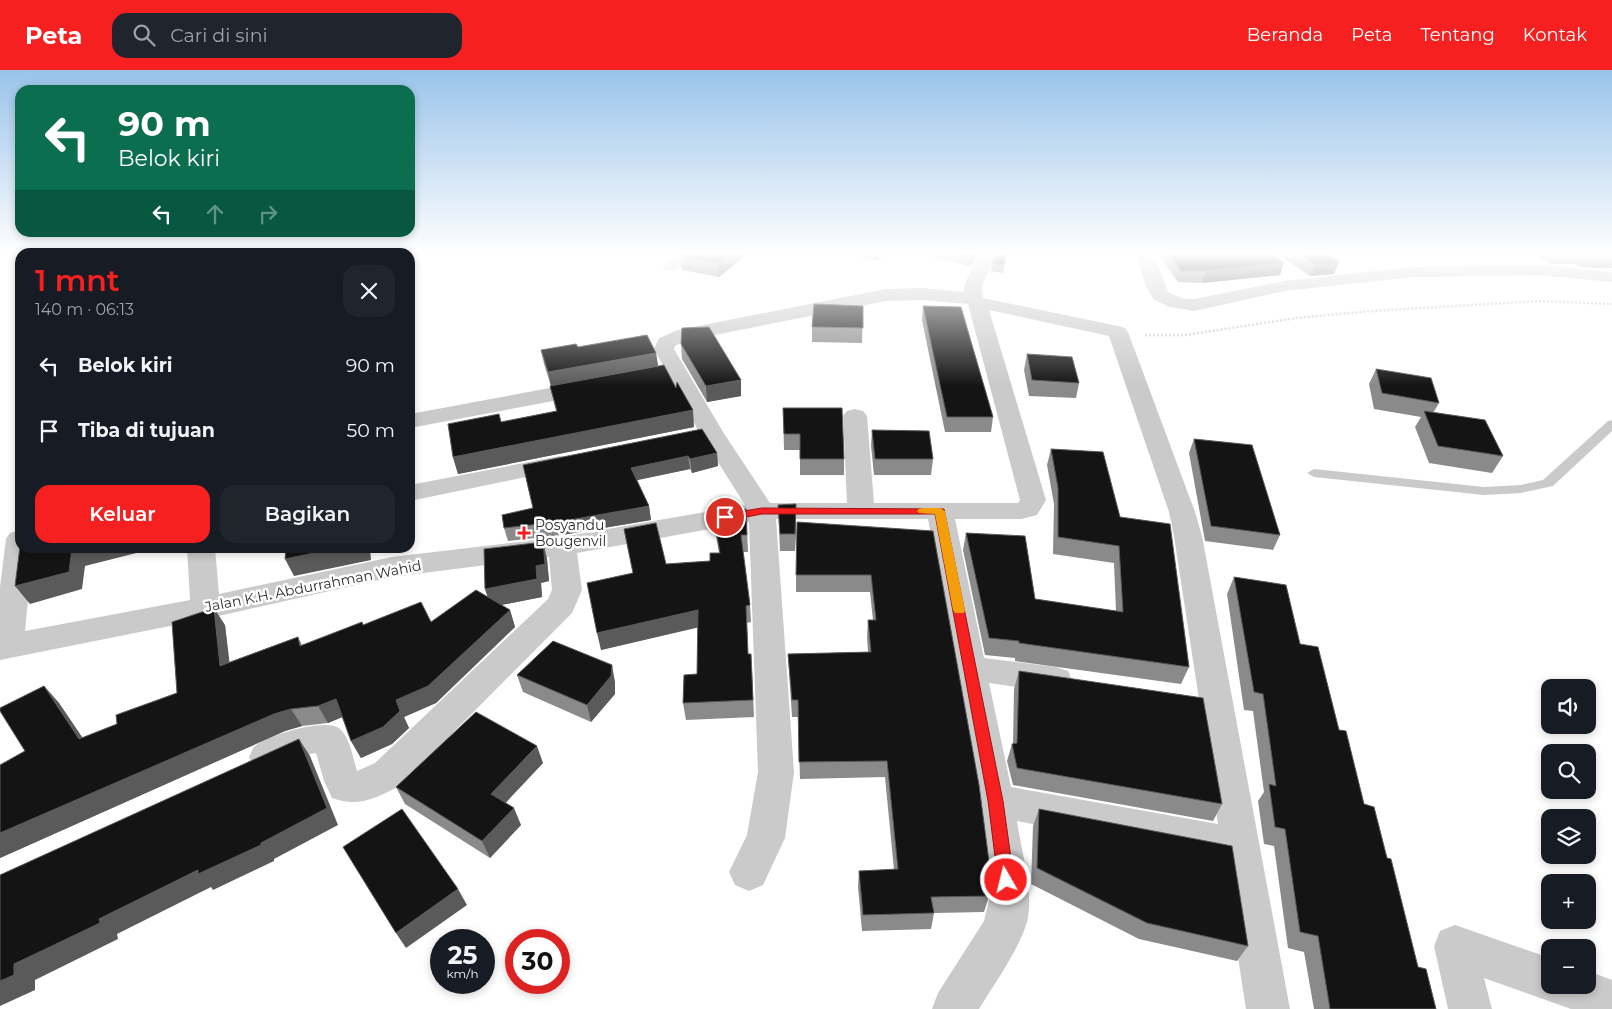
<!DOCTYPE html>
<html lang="id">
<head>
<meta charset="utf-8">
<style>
	:root { --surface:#171b24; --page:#20242c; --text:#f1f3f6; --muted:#9ea1a6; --accent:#f5201f }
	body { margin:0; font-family:Montserrat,sans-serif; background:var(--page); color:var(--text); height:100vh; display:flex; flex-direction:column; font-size:19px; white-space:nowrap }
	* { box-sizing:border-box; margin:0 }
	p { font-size:16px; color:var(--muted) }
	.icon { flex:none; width:28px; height:28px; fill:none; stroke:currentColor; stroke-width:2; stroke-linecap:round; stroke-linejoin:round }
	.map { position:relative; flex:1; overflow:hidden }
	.drawer { position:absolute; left:15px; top:178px; width:400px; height:305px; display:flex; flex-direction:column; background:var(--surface); border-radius:15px; box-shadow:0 2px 8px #0003 }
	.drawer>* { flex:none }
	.guide { position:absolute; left:15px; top:15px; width:400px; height:152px; border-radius:15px; box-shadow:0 2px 8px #0003; background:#0b6e4f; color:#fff; overflow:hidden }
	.fabs { position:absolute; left:1541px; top:609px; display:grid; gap:10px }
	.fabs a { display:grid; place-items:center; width:55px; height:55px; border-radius:10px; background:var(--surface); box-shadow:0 2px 8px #0003; font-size:25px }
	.speed { position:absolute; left:430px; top:859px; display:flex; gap:10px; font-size:25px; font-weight:700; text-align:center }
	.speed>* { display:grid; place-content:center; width:65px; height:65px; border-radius:50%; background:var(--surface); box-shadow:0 2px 8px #0003; line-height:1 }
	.speed small { font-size:12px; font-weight:400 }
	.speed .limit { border:8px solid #d22; background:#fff; color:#111 }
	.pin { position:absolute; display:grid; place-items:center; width:42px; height:42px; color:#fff; margin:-21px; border:2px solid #fff; border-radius:50%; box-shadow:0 1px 5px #0007 }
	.me { position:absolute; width:55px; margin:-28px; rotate:352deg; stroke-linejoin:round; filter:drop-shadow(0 0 4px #0008) }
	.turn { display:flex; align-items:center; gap:18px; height:105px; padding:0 20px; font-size:22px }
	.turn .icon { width:65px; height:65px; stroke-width:2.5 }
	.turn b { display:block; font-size:35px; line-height:42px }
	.lanes { display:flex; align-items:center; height:48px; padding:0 20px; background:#0003; justify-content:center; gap:25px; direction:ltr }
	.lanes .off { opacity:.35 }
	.round { display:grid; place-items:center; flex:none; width:52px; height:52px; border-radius:15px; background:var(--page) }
	.overview { display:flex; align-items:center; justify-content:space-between; height:85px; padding:0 20px }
	h1 { font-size:30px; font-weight:600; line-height:38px; color:var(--accent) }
	.primary-button { display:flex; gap:10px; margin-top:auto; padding:10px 20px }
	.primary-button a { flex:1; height:58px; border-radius:15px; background:var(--accent); color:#fff; font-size:20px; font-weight:600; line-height:58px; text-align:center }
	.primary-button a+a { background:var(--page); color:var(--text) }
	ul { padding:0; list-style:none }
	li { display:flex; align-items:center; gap:15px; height:65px; padding:0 20px }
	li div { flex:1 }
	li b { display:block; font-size:19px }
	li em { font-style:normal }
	header { display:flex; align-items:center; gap:30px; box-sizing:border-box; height:70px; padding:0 25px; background:var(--accent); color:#fff }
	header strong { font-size:24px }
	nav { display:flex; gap:28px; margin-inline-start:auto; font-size:18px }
	.search { width:350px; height:45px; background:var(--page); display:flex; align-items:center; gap:12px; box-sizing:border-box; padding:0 18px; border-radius:15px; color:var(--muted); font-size:19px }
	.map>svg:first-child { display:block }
</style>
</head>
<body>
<header>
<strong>Peta</strong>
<div class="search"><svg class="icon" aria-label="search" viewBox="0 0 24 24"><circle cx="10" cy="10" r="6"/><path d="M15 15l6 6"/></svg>Cari di sini</div>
<nav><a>Beranda</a><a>Peta</a><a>Tentang</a><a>Kontak</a></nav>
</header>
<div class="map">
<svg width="1612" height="939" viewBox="0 0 1612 939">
	<rect width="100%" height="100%" fill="#fff"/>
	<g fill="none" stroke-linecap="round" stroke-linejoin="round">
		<!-- path -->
		<path stroke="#cacaca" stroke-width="2.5" stroke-dasharray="2 2" stroke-linecap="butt" d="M 1145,265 L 1186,265 L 1296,248 L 1372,241 L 1539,231 L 1612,234"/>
		<!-- service -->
		<path fill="#cacaca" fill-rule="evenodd" d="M 1612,350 L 1612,361 L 1553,416 L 1521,423 L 1484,425 L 1314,407 L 1307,403 L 1314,399 L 1484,417 L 1521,415 L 1543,410 L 1608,351 Z"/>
		<!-- minor -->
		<path fill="#cacaca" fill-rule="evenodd" d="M 677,184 L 698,184 C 691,194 676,203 665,200 L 662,196 Z
			M 978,184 L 996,184 L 982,216 L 983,228 L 1118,256 L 1125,258 L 1128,262 L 1195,442 L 1202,466 L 1290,939 L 1246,939 L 1223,791 L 1017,751 C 1021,780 1033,818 1028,847 C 1024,872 993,916 979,939 L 932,939 L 938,923 L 984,851 L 989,830 L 977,731 L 928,449 L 776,449 L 794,702 L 785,768 L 763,815 L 749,821 L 735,815 L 729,802 L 747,765 L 758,702 L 749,452 L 577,483 L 582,520 L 572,543 L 401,715 C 377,728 358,738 332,728 L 324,711 L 316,683 L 305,685 L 267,702 L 254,698 L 249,687 C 251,684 252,679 254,677 C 266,665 325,648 339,658 C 350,667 353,688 357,701 L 375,693 L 548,529 L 552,520 L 549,487 L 392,507 L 205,549 L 0,590 L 0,517 L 6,469 L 10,463 L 20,460 L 20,478 L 33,478 L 25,561 L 190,530 L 187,478 L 215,478 L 219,524 L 392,487 L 562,467 L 745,435 L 699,362 L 654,279 L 659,268 L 678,260 L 886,219 L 922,218 L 964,222 L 964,216 ZM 922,230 L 968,234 L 1020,430 L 1018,433 L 874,433 L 867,346 L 863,341 L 855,339 L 847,341 L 843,346 L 847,433 L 770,433 L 723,362 L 674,279 L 675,276 L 684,271 L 886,231 ZM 989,240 L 1109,266 L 1169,442 L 1174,466 L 1218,754 L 1011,717 L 989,613 L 1056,623 L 1068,619 L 1072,610 L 1068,601 L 1056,597 L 984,588 L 955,449 L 1021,449 L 1037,445 L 1046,430 Z
			M 1136,184 L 1154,184 L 1168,222 L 1181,228 L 1194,229 L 1285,211 L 1413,197 L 1539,195 L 1612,202 L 1612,212 L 1539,205 L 1413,207 L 1285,221 L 1194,241 L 1170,237 L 1154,230 L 1146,217 Z
			M 588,311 L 596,313 L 599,318 L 596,323 L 410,358 L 410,344 Z
			M 560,386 L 569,388 L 572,393 L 569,398 L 410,431 L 410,415 Z
			M 1455,855 L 1550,888 L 1550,915 L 1588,915 L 1588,901 L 1612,910 L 1612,939 L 1571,939 L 1484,908 L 1492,939 L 1448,939 L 1434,876 L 1440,861 Z"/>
	</g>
	<!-- wall -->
	<path fill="#8a8a8a" d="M 683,184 L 747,184 L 719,207 L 682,200 L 680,186 Z
		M 851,184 L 887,184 L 875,191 Z
		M 919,184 L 977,184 L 971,196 Z
		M 996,184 L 1007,184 L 1003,203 L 991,201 L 992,193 Z
		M 1158,184 L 1271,184 L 1280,205 L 1202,213 L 1178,212 Z
		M 1278,184 L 1327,184 L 1339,192 L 1334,204 L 1310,206 Z
		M 1534,184 L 1612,184 L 1612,198 L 1594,198 L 1580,197 L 1575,194 L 1550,194 Z
		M 863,236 L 862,273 L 812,272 L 812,257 Z
		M 923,236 L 993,347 L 991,362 L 945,362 L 922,250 Z
		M 681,274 L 741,326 L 707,332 L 682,289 Z
		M 578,277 L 656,283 L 658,296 L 551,316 L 544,294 L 541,280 Z
		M 1027,284 L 1079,313 L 1076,328 L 1029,326 L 1024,300 Z
		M 1376,299 L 1439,333 L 1433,343 L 1503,386 L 1492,403 L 1429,393 L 1415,357 L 1421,347 L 1374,339 L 1369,314 Z
		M 550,316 L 694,357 L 458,404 L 453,387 L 501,352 L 556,341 Z
		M 783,338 L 844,389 L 844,405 L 800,405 L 800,380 L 784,380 Z
		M 872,360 L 933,389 L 931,405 L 874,405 L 871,376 Z
		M 1194,369 L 1280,465 L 1273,480 L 1205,471 L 1189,383 Z
		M 1051,379 L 1120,447 L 1189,597 L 1181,614 L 1015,591 L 1015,588 L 985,585 L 963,480 L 966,463 L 1035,529 L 1116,541 L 1114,493 L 1053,484 L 1054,434 L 1047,395 Z
		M 717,383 L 718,396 L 692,403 L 690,399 L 637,410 L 649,436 L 651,450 L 562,465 L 508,471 L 504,458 L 533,438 L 523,395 Z
		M 778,435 L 796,451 L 795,481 L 780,481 Z
		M 746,439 L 748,482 L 743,482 L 750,535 L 751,552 L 747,553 L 748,584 L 752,601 L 754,647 L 686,650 L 683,633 L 697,604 L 698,557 L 601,580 L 633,503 L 624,459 L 666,494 L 710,491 L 719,483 L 715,460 L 713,443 Z
		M 933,461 L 989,826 L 984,842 L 934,843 L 931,859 L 862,861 L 858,817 L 859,801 L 894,800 L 885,707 L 800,709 L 798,647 L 792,647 L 789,601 L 788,584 L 868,582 L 867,567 L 868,550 L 873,550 L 870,522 L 796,522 L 796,505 Z
		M 543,472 L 547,489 L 549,511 L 541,513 L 542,527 L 501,535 L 510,540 L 515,557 L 436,633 L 404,647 L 409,658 L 392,674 L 361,688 L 351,671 L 342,647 L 328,653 L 302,656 L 285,661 L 0,788 L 0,695 L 25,681 L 44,616 L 59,633 L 82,668 L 117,654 L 177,623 L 225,555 L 229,592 L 298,567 L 302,575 L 364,555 L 431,552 L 488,527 L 485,519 Z
		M 1234,507 L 1300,574 L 1339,660 L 1364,734 L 1387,788 L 1418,897 L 1436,939 L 1314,939 L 1304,882 L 1288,878 L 1274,776 L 1264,774 L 1258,731 L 1264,722 L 1253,641 L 1244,640 L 1227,524 Z
		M 1019,601 L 1222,734 L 1213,751 L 1013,715 L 1007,691 L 1012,674 L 1013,674 L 1014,619 Z
		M 517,605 L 615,612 L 615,624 L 591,652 L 523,622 Z
		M 543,693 L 505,733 L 521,755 L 490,788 L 405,734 L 396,717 Z
		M 1039,739 L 1248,876 L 1237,891 L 1139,869 L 1031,814 L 1033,756 Z"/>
	<!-- shaded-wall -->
	<path fill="#5a5a5a" d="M 729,184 L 747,184 L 719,207 L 718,193 Z
		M 875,184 L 887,184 L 875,191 Z
		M 974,184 L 977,184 L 971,196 L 972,188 Z
		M 1339,192 L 1334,204 L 1310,206 L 1315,195 Z
		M 1284,193 L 1280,205 L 1202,213 L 1206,201 Z
		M 656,283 L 658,296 L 551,316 L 548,302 Z
		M 741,310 L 741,326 L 707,332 L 706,316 Z
		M 693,340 L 694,357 L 458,404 L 453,387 Z
		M 717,383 L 718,396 L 692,403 L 690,389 Z
		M 688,386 L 690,399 L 633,411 L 631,398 Z
		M 796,434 L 796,451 L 795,481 L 795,464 Z
		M 649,436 L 651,450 L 562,465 L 558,452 Z
		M 543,472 L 547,489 L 549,511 L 541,513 L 542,527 L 491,537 L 485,519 L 536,496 Z
		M 76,478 L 156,478 L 85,496 L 82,519 L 30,534 L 15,516 L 72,479 Z
		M 339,478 L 370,478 L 371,490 L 294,506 L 285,489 Z
		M 214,538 L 225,555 L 232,613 L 220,596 Z
		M 510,540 L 515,557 L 436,633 L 404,647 L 409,658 L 392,674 L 361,688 L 351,671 L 396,630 Z
		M 698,540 L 700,557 L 601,580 L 597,563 Z
		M 612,595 L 615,612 L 615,624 L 591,652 L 587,635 Z
		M 44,616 L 59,633 L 95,686 L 79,669 Z
		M 336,629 L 345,646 L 328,653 L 318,636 Z
		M 291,639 L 302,656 L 285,661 L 0,788 L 0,763 L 274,644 Z
		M 299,669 L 310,686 L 338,755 L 274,789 L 274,791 L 213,820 L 211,817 L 117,864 L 118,869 L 35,910 L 35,920 L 0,936 L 0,911 L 14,894 L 99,849 L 198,800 L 261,773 Z
		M 537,676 L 543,693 L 498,741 L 491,724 Z
		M 514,738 L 521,755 L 490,788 L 482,771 Z
		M 458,819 L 467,835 L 406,878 L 396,863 Z"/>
	<!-- building -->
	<path fill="#141414" stroke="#5a5a5a" d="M 683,184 L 729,184 L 718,193 L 680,186 Z
		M 953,184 L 974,184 L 972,188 Z
		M 996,184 L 1006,184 L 1004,195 L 992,193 Z
		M 1169,184 L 1271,184 L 1284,193 L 1206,201 L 1181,201 Z
		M 1299,184 L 1327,184 L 1339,192 L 1315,195 Z
		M 1590,184 L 1612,184 L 1612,185 L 1602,185 Z
		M 814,234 L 863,236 L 863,258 L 812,257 Z
		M 923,236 L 961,237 L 993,347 L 947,347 Z
		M 709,257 L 741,310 L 706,316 L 681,274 L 682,258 Z
		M 647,265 L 656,283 L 548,302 L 541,280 L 576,274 L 578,277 Z
		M 1027,284 L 1072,287 L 1079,313 L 1032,310 Z
		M 664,295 L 676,318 L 677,312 L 693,340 L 453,387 L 448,354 L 499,344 L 501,352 L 557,341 L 550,316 Z
		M 1376,299 L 1431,308 L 1439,333 L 1382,323 Z
		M 783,338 L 842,338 L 844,389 L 800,389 L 800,364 L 784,364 Z
		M 1424,341 L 1485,350 L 1503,386 L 1438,376 Z
		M 702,359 L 717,383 L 690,389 L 688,386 L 631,398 L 649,436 L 558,452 L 504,458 L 502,445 L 533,438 L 523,395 Z
		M 872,360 L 929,361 L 933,389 L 875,389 Z
		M 1194,369 L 1252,375 L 1280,465 L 1211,456 Z
		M 1051,379 L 1103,382 L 1120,447 L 1170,454 L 1189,597 L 1019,573 L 1019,571 L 989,568 L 966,463 L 1025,466 L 1035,529 L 1123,542 L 1119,476 L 1058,467 L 1058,418 Z
		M 796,434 L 795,464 L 780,464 L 778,435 Z
		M 746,439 L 747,465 L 741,465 L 750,535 L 746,536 L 748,584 L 751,584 L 753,630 L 683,633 L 684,605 L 697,604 L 698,540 L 597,563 L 587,513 L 633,503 L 624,459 L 656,453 L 666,494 L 710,491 L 710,483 L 720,483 L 713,443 Z
		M 797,452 L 933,461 L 979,715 L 992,814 L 989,826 L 931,827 L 934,843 L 863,845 L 859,801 L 898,799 L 887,691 L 799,692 L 798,630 L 792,630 L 788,584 L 871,582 L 868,550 L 876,550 L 871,505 L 796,505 Z
		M 543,472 L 545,494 L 536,496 L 537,509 L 485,519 L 484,479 Z
		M 20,476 L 20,478 L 76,478 L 72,479 L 69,502 L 15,516 Z
		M 286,478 L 339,478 L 285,489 Z
		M 1234,507 L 1286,515 L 1300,574 L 1318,577 L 1339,660 L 1346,661 L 1364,734 L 1374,737 L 1387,788 L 1391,789 L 1418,897 L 1426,899 L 1436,939 L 1330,939 L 1318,866 L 1300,862 L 1285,759 L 1275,757 L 1269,714 L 1276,716 L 1263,624 L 1254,622 Z
		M 476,520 L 510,540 L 428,616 L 396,630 L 400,641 L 383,657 L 351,671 L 336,629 L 318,636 L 291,639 L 274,644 L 0,763 L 0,695 L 25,681 L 0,641 L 0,638 L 44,616 L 79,669 L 117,654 L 116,645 L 177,623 L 172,552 L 214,538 L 220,596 L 298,567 L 300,576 L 362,552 L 363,555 L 421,532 L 431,552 Z
		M 553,571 L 612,595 L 611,606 L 587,635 L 517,605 Z
		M 1019,601 L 1203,628 L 1222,734 L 1017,698 L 1012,674 L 1017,673 Z
		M 476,642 L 537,676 L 491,724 L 514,738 L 482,771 L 396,717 Z
		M 299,669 L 327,738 L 261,773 L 261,775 L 198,804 L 198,800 L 99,849 L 100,853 L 14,894 L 14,905 L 0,911 L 0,805 Z
		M 402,739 L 458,819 L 396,863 L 343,777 Z
		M 1039,739 L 1232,776 L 1248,876 L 1147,853 L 1037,798 Z"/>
	<!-- sky -->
	<linearGradient id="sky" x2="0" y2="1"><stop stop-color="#99c3ea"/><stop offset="0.58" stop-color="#fff"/><stop offset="1" stop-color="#fff" stop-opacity="0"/></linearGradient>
	<rect width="1612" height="316" fill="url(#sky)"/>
	<!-- route -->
	<path fill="#f5201f" stroke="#9f1514" d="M 762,438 L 944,439 L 1003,731 L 1014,810 L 1012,816 L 1006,818 L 1000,816 L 998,810 L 988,731 L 935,444 L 762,444 L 725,451 L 720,447 L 725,444 Z"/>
	<!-- slow -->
	<path fill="#f59e0b" d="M 923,438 L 940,438 L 945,441 L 965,540 L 964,543 L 955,543 L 953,540 L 935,444 L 919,443 L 917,441 L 919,439 Z"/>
	<!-- markers -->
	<path fill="#f5201f" stroke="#fff" stroke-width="2" d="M521.5 455.5h5v5h5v5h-5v5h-5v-5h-5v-5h5z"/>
	<g text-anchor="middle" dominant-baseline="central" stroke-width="5" stroke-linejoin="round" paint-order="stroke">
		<!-- poi labels -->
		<g font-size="14" fill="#2d2d2d" stroke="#fff" text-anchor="start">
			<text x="535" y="455">Posyandu<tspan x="535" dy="16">Bougenvil</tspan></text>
		</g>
		<!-- street labels -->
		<g font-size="14" fill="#2d2d2d" stroke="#fff">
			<text transform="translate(313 516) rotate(-11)">Jalan K.H. Abdurrahman Wahid</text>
		</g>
	</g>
</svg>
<div class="fabs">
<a><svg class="icon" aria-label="sound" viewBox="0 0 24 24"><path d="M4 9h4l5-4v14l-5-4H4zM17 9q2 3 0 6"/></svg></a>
<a><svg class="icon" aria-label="search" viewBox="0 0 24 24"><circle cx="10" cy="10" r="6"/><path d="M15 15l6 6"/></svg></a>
<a><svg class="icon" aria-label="layers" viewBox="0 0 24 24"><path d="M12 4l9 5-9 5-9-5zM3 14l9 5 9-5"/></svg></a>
<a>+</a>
<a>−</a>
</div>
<div class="speed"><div>25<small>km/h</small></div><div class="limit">30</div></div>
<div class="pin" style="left:725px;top:447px;background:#d93025"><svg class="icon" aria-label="arrive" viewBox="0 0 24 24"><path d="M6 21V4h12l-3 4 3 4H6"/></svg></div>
<svg class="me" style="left:1006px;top:810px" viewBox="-20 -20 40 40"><circle r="17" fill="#f5201f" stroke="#fff" stroke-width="3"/><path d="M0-11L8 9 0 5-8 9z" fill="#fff"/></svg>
<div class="guide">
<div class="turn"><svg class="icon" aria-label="left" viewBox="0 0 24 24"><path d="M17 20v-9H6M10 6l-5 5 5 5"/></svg><div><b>90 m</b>Belok kiri</div></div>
<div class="lanes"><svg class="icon" aria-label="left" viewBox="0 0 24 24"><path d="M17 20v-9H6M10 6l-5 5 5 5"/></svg><svg class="icon off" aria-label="ahead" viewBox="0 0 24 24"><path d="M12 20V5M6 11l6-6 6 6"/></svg><svg class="icon off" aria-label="right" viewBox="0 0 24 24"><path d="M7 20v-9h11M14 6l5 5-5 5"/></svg></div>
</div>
<section class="drawer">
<div class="overview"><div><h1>1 mnt</h1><p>140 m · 06:13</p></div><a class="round"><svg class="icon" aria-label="close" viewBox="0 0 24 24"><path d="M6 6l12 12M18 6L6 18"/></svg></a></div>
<ul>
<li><svg class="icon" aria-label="left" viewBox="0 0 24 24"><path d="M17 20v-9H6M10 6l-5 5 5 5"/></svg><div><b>Belok kiri</b></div><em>90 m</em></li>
<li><svg class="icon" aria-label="arrive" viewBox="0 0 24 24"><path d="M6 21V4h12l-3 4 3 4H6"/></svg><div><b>Tiba di tujuan</b></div><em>50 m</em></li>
</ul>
<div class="primary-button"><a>Keluar</a><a>Bagikan</a></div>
</section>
</div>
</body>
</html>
